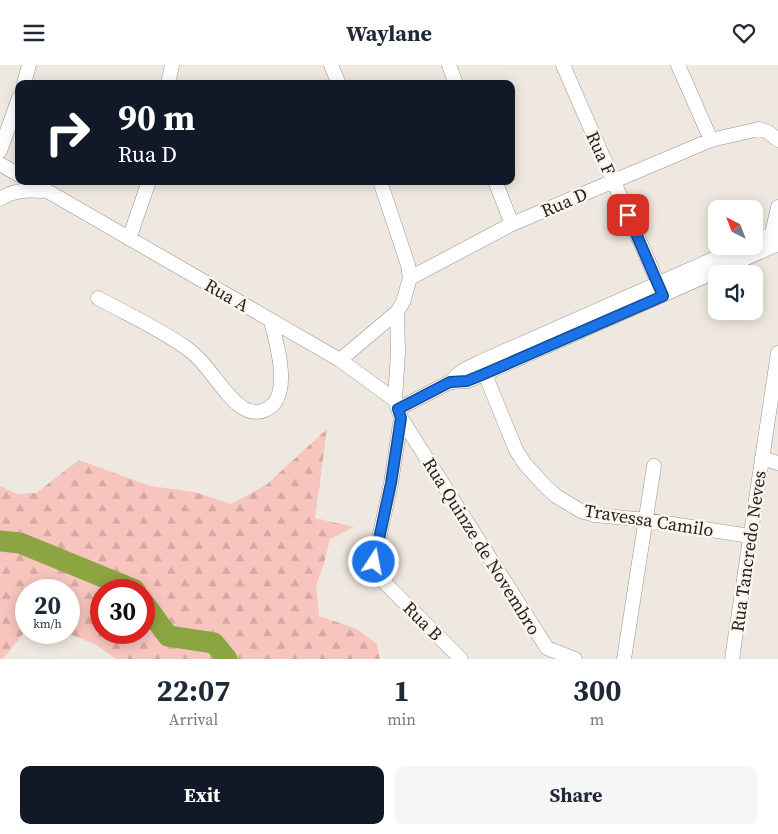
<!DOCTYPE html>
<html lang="en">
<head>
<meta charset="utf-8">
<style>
	:root { --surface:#fff; --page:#f6f6f7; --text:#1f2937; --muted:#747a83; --accent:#111827 }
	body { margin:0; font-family:"Source Serif 4",serif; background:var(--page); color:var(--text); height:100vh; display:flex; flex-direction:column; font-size:19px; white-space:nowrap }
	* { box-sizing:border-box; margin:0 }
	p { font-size:16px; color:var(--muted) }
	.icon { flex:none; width:28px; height:28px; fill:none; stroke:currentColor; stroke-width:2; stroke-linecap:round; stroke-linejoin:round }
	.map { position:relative; height:594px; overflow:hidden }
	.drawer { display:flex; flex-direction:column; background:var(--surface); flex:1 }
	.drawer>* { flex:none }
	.hud { position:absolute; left:15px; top:15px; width:500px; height:105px; border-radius:10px; box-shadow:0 2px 12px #0003; background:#111827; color:#fff; overflow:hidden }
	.needle { width:32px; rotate:318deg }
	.buttons { position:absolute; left:708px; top:135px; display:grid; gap:10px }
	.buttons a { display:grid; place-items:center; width:55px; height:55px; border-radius:10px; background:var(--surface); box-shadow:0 2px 12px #0003; font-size:25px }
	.speed { position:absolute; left:15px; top:514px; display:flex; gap:10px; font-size:25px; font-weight:700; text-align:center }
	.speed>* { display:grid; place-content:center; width:65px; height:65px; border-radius:50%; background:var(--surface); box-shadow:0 2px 12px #0003; line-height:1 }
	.speed small { font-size:12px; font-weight:400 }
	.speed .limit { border:8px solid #d22; background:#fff; color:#111 }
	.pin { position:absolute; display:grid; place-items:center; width:42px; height:42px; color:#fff; margin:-21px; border-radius:10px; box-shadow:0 2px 8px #0006 }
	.me { position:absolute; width:55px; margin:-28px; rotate:11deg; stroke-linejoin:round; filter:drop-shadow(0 0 4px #0008) }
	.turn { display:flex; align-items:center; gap:18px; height:105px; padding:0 20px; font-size:22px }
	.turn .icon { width:65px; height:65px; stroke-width:2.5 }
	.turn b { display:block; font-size:35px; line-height:42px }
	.eta { display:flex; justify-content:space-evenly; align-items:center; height:85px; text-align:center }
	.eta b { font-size:30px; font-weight:700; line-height:35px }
	.cta { display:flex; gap:10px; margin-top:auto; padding:10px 20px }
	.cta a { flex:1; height:58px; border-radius:10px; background:var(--accent); color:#fff; font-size:20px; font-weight:700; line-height:58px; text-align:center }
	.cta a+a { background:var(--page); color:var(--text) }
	header { display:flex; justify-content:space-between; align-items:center; height:65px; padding:0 20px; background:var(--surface); font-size:22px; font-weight:700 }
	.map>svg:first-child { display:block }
</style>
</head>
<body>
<header><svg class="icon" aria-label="menu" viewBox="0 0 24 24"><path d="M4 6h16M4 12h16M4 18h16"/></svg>Waylane<svg class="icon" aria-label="heart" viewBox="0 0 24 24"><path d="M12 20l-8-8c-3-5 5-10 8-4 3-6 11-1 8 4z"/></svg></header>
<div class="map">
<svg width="778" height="594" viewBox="0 0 778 594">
	<defs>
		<pattern id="forest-firs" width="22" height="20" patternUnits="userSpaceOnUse" patternTransform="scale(1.25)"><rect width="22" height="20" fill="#f7c5bd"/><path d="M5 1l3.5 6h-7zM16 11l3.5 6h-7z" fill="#d4a9a2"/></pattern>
	</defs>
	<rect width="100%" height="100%" fill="#eee8e0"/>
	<!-- forest -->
	<path fill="url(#forest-firs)" fill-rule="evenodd" d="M 327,364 L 315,453 L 354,462 L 330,474 L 325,495 L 316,521 L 319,551 L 357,564 L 377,579 L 380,594 L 116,594 L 95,579 L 66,568 L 69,568 L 69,525 L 26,525 L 26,565 L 3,594 L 0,594 L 0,421 L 17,429 L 36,428 L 79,395 L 150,421 L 195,427 L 231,439 L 266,420 ZM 101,525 L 144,525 L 144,568 L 101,568 Z"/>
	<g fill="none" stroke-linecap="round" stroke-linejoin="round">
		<!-- river -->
		<path stroke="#8ba542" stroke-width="21" d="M 0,476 L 20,478 L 135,525
			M 144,538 L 168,571 L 214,578 L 227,594"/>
		<defs>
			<path id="minor" d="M 331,0 L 339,19
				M 449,0 L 456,19
				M 563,0 L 661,225
				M 678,0 L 711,75
				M 24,19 L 29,0
				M 168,19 L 172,0
				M 0,86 L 19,33
				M 0,99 L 19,110
				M 30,116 L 340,295 L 395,335 L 401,353 L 391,418 L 374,497 L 375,506 L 385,518 L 461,594
				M 380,116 L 408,200 L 410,213 L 403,237 L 397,247 L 398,288 L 395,335
				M 495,116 L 512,159
				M 0,134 C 14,125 26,125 42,126
				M 129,174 L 149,116
				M 754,177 L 778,167
				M 774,180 L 772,169 L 778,142
				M 410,213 L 512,159 L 711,75 L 759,64 L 768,67 L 778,75
				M 98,233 C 127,249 158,263 185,282 C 209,298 221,328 243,343 C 250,347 258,348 265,345 C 294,333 276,277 271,256
				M 340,295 L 397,247
				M 480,297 L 516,385 L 525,399 L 545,421 L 556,431 L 581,446 L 595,450 L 646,455 L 750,471
				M 450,317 L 467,316 L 484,309 L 778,179
				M 398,344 L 450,317 L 462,306 L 480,297 L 743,181
				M 401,353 L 547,583 L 575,594
				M 762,393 L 778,398
				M 624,594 L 654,401
				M 732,594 L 778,288"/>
		</defs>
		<!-- minor casing -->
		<use href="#minor" stroke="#9a948d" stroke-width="15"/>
		<!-- minor -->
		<use href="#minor" stroke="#fff" stroke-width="14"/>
	</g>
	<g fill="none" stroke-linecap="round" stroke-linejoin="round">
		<defs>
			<path id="route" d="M 374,497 L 391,418 L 401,353 L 398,344 L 450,317 L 467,316 L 484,309 L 663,231 L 628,150"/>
		</defs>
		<!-- route casing -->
		<use href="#route" stroke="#114b97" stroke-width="12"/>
		<!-- route -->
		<use href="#route" stroke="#1a73e8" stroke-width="9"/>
	</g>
	<g text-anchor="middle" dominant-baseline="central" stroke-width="5" stroke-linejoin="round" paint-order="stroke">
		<!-- street labels -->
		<g font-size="18" fill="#252320" stroke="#fbf5ed">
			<text transform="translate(601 88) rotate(66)">Rua F</text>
			<text transform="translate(564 137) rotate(-23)">Rua D</text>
			<text transform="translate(227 230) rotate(30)">Rua A</text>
			<text transform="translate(649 455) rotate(9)">Travessa Camilo</text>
			<text transform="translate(482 481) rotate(58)">Rua Quinze de Novembro</text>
			<text transform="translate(748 486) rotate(-82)">Rua Tancredo Neves</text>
			<text transform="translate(423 556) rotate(45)">Rua B</text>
		</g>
	</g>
</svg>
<div class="buttons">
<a><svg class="needle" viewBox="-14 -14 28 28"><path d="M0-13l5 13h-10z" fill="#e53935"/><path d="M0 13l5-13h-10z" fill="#747a83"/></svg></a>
<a><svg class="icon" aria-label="sound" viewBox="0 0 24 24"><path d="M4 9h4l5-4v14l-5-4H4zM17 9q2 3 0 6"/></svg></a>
</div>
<div class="speed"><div>20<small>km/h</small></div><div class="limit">30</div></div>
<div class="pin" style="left:628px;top:150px;background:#d93025"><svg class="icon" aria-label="arrive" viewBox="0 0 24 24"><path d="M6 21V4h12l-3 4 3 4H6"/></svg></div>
<svg class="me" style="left:374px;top:497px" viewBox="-20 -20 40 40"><circle r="17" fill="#1a73e8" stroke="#fff" stroke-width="3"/><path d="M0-11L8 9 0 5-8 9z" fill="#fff"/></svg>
<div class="hud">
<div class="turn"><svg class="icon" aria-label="right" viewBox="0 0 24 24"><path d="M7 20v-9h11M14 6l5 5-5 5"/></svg><div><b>90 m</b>Rua D</div></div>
</div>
</div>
<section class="drawer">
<div class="eta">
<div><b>22:07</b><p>Arrival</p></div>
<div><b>1</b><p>min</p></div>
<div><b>300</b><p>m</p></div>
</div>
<div class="cta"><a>Exit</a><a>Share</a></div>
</section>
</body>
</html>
